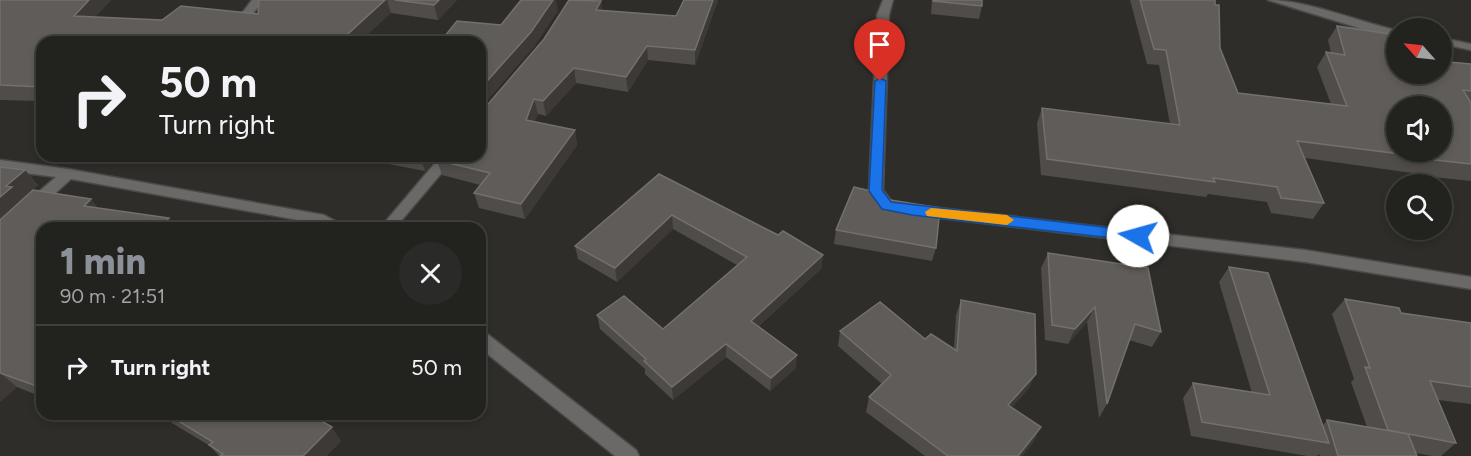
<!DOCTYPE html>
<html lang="en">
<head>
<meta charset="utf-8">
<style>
	:root { --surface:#22221f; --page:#2a2a28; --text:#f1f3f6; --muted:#a2a4a4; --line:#3f3f3d; --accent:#8c9099 }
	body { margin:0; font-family:Figtree,sans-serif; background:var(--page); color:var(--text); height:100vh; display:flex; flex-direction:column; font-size:22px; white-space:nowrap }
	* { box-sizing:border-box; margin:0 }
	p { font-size:20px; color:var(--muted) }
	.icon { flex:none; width:33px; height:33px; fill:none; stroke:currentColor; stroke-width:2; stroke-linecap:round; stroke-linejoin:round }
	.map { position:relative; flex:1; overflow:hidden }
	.panel { position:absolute; left:36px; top:222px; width:450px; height:198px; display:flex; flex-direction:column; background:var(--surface); border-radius:18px; box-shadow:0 3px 9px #0003,0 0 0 2px var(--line) }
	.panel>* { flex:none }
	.guide { position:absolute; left:36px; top:36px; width:450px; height:126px; border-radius:18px; box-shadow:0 3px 9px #0003,0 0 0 2px var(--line); background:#22221f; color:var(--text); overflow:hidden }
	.needle { width:39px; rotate:297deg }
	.tools { position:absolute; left:1386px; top:18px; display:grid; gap:12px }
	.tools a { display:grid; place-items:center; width:66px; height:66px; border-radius:50%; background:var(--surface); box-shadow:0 3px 9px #0003,0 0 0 2px var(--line); font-size:30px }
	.pin { position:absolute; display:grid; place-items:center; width:51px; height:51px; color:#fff; margin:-62px -26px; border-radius:50% 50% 50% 0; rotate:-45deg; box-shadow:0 0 6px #0007 }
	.pin .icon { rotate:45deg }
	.me { position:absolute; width:66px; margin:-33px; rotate:277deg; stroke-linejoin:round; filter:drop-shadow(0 0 4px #0008) }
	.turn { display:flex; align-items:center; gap:21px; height:126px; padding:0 24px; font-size:27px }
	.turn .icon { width:78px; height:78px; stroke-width:2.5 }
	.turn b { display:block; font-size:42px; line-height:51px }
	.round { display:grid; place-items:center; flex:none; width:63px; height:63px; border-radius:32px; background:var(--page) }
	.headline { display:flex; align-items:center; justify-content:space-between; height:102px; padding:0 24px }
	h1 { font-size:36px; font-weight:800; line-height:45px; color:var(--accent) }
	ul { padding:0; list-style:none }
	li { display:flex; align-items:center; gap:18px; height:84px; padding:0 24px; border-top:2px solid var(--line) }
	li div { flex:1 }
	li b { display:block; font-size:22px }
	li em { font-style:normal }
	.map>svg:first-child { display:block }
</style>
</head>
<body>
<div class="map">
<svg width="1471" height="456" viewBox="0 0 1471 456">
	<rect width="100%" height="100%" fill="#2e2d29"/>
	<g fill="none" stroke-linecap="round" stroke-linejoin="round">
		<defs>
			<path id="street" d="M 252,0 L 263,0 L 246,23 L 238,23 L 236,21 Z
				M 883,0 L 893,0 L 889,15 L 883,190 L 895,206 L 888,211 L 883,210 L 869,191 L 877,15 Z
				M 1268,0 C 1307,0 1356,21 1396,30 L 1396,36 L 1362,29 Z
				M 1442,38 L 1471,44 L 1471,50 L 1442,44 Z
				M 441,156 L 456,156 L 395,228 L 380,228 Z
				M 0,160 L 68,169 L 324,215 L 341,224 L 344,228 L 325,228 L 320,224 L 71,179 L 38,209 L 33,210 L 26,205 L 28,201 L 56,177 L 0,170 Z
				M 921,206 L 1305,250 L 1471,277 L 1471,289 L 1305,262 L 916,215 L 914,211 Z
				M 480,331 L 486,333 L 636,450 L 639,456 L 615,456 L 480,348 Z"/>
		</defs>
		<!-- street casing -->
		<use href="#street" stroke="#4a4946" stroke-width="3"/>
		<!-- street -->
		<use href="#street" fill="#6b6868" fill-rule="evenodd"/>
	</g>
	<!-- wall -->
	<path fill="#504c49" d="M 0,0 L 111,0 L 95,17 L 162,20 L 258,14 L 259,0 L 457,0 L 438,20 L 391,13 L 42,42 L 42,101 L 0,100 Z
		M 684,0 L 718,0 L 695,65 L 648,60 L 628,92 L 576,83 L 546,116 L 538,114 L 534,122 L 575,130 L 577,145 L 525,219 L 479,208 L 474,193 L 480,185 L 442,175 L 437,160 L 483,110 L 602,11 L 676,16 Z
		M 932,0 L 982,0 L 982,6 L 979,19 L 931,14 Z
		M 1130,0 L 1215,0 L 1215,5 L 1220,48 L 1238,93 L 1331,104 L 1317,67 L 1326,52 L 1331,53 L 1328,40 L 1337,26 L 1396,74 L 1449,62 L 1471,64 L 1471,181 L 1413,175 L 1412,173 L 1305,158 L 1324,203 L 1313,219 L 1271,213 L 1267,202 L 1208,194 L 1206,197 L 1041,175 L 1037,123 L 1042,108 L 1170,124 L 1159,65 L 1147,64 Z
		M 347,156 L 438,156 L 425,171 Z
		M 0,167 L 25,170 L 38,185 L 22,199 L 42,228 L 42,397 L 17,387 L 0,402 Z
		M 659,174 L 778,235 L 823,255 L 821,269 L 759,326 L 796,368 L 770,391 L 726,357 L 673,400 L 645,374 L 645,369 L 600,329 L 597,315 L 663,329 L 737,265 L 673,229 L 617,282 L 578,259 L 575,246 Z
		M 884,199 L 936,248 L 932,261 L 834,244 L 836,230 Z
		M 1048,253 L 1161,332 L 1152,347 L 1129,340 L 1107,404 L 1099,418 L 1087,322 L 1068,344 L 1045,340 L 1041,268 Z
		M 1229,267 L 1323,425 L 1327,420 L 1367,427 L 1351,382 L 1354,379 L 1332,314 L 1345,299 L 1401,313 L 1471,323 L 1471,404 L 1438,400 L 1456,443 L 1441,456 L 1432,456 L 1416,453 L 1417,456 L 1320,456 L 1319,454 L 1317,456 L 1307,456 L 1191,436 L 1183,398 L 1193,383 L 1252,393 L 1219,282 Z
		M 961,300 L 1029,388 L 1012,407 L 1034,441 L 1022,456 L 925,456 L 866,412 L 869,397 L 882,384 L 838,346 L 840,331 L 925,339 L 954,349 L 956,315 Z
		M 157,414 L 309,414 L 341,441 L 326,456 L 219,456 L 210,446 Z"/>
	<!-- shaded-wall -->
	<path fill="#3c3936" d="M 89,0 L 111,0 L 83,31 L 74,16 Z
		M 385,0 L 387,0 L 391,13 L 360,42 L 339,42 Z
		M 439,0 L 457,0 L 438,20 L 434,5 Z
		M 553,0 L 556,0 L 558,11 L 534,47 L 480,109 L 480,89 Z
		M 713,0 L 718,0 L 695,65 L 695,50 Z
		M 601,1 L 603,15 L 596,10 Z
		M 647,46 L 648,60 L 628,92 L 626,77 Z
		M 574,68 L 576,83 L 546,116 L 543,101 Z
		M 534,99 L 538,114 L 529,135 L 526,120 Z
		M 575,130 L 577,145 L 525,219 L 521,204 Z
		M 420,156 L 438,156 L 425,171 Z
		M 25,170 L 38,185 L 22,199 L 24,202 L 0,224 L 0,197 L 6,186 Z
		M 91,199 L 103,214 L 84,206 Z
		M 672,215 L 673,229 L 617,282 L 615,268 Z
		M 169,218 L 176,228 L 164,223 Z
		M 823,255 L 821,269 L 750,334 L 751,321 Z
		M 1095,307 L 1087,322 L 1068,344 L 1075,329 Z
		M 726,344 L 726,357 L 673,400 L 672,387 Z
		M 797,355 L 796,368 L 770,391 L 771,378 Z
		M 0,373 L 17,387 L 0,402 Z
		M 1036,374 L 1029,388 L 1002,419 L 1008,405 Z
		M 332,427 L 341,441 L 326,456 L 303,456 Z
		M 1041,427 L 1034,441 L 1022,456 L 1018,456 Z"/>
	<!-- building -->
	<path fill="#5f5c59" stroke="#73706d" stroke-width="1.5" fill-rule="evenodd" d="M 0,0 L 89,0 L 74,16 L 162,20 L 181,6 L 258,14 L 259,0 L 385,0 L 339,42 L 42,42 L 42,87 L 0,85 Z
		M 395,0 L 439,0 L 434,5 Z
		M 521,0 L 553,0 L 531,32 L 480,89 L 480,42 L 440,42 L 457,21 L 501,25 Z
		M 569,0 L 601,1 L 596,10 L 676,16 L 684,0 L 713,0 L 695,50 L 647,46 L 626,77 L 574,68 L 543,101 L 534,99 L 526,120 L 575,130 L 521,204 L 474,193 L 490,173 L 437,160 L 441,156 L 480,156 L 480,110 L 483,110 L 544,39 Z
		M 933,0 L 982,0 L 982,6 L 933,1 Z
		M 1140,0 L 1215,0 L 1215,5 L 1219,5 L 1220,48 L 1238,93 L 1347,106 L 1326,52 L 1345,55 L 1337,26 L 1396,35 L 1396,74 L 1442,74 L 1442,51 L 1444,52 L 1449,62 L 1471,64 L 1471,91 L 1463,90 L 1471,103 L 1471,164 L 1426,159 L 1424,157 L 1297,141 L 1324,203 L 1281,198 L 1277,187 L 1213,178 L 1215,182 L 1047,159 L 1042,108 L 1180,125 L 1166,50 L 1154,49 ZM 1396,106 L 1442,106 L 1442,152 L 1396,152 Z
		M 0,167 L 25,170 L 6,186 L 12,187 L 0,197 Z
		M 659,174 L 778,235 L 783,231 L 823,255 L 751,321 L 797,355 L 771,378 L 726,344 L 672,387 L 644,361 L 646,359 L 597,315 L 624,296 L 663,329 L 747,257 L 672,215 L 615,268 L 575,246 Z
		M 854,187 L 879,193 L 884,199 L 940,208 L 936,248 L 836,230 Z
		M 33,190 L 91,199 L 84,206 L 169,218 L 164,223 L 188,228 L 42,228 L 42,388 L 0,373 L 0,220 Z
		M 1048,253 L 1148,268 L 1161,332 L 1135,324 L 1107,404 L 1095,307 L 1075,329 L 1052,325 Z
		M 1229,267 L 1268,273 L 1329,443 L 1202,422 L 1193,383 L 1270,395 Z
		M 1345,299 L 1399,308 L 1401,313 L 1471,323 L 1471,387 L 1430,381 L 1456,443 L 1388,430 L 1365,367 L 1370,368 Z
		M 961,300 L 1035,314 L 1036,374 L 1008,405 L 1041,427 L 1018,456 L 948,456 L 869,397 L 891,375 L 840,331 L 880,302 L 925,339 L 931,334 L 957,351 Z
		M 167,414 L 309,414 L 332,427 L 303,456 L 220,456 L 223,454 L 209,445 L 213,442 Z
		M 1327,420 L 1408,434 L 1417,456 L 1338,456 Z"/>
	<!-- route -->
	<path fill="#1a73e8" stroke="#114b97" stroke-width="1.5" d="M 880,78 L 886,81 L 882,190 L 891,202 L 1138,231 L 1145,236 L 1143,239 L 1138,241 L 912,215 L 882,209 L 869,191 L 875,81 Z"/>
	<!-- slow -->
	<path fill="#f59e0b" d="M 931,208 L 1007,215 L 1014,220 L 1007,225 L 927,216 L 925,212 Z"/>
</svg>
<div class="tools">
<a><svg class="needle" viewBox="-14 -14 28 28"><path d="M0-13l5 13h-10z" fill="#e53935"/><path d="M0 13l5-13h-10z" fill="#a2a4a4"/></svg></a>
<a><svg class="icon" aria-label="sound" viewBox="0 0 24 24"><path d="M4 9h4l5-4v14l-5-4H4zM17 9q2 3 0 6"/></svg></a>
<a><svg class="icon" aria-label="search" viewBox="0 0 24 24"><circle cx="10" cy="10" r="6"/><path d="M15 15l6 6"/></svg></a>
</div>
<div class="pin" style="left:880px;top:81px;background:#d93025"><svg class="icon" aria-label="arrive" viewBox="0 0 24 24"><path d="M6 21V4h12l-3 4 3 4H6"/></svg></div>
<svg class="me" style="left:1138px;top:236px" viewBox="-20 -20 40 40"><circle r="19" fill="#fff"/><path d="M0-13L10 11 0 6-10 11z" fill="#1a73e8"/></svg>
<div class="guide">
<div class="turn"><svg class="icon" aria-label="right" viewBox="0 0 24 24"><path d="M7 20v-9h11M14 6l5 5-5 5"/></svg><div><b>50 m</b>Turn right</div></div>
</div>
<section class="panel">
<div class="headline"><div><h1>1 min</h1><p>90 m · 21:51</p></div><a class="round"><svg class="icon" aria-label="close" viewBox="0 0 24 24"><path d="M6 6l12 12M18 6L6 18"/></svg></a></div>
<ul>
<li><svg class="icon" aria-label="right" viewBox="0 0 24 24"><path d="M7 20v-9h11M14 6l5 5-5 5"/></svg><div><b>Turn right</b></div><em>50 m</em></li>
</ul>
</section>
</div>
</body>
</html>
